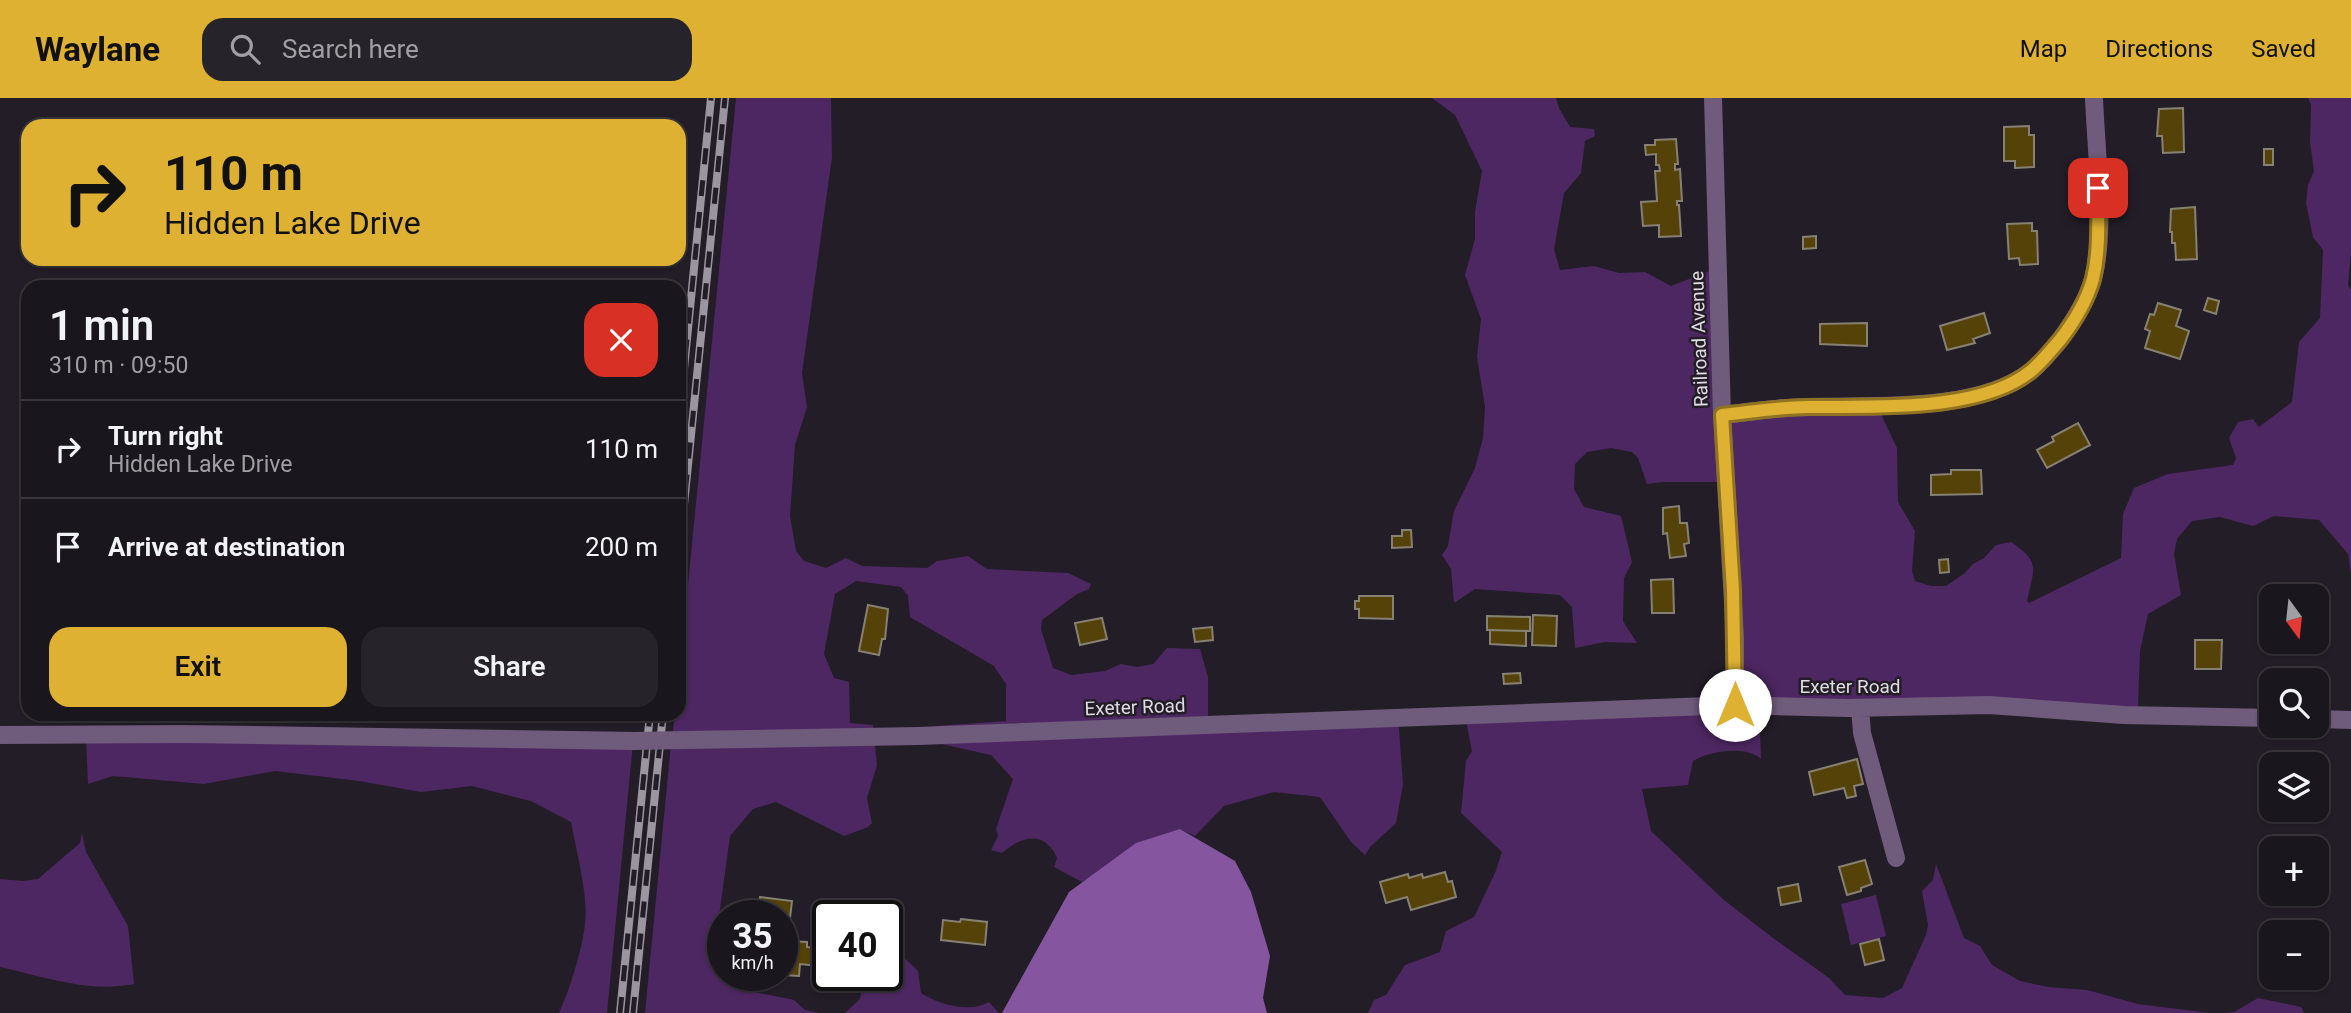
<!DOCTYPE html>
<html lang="en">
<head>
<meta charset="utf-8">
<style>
	:root { --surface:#1a161d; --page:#27232a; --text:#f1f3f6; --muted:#9f9fa4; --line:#38353b; --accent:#deb133 }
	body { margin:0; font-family:Roboto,sans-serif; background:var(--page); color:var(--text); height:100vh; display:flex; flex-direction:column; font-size:26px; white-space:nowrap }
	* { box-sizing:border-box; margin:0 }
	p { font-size:23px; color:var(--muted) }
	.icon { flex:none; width:38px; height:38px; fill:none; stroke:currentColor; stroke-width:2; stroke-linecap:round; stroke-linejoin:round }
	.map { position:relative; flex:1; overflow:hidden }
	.details { position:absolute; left:21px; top:182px; width:665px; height:441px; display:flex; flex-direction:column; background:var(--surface); border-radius:21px; box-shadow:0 2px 5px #0004,0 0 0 2px var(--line) }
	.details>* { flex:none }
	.hud { position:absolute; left:21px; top:21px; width:665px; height:147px; border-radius:21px; box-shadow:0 2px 5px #0004,0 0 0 2px var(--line); background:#deb133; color:#111; overflow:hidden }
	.needle { width:46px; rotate:165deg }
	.buttons { position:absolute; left:2259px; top:486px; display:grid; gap:14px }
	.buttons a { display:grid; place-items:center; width:70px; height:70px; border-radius:14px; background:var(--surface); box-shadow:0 2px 5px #0004,0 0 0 2px var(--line); font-size:35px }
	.speed { position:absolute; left:707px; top:802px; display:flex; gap:14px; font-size:35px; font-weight:700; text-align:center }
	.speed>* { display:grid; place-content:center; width:91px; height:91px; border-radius:50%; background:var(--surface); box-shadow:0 2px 5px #0004,0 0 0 2px var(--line); line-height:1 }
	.speed small { font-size:18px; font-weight:400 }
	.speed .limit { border:4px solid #111; border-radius:10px; background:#fff; color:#111 }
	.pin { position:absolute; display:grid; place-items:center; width:60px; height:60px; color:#fff; margin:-30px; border-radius:14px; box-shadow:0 4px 10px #0006 }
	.me { position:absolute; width:77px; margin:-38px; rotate:0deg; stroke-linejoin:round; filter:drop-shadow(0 0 5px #0008) }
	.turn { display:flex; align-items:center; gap:24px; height:147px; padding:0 28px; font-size:32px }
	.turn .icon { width:91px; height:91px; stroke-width:2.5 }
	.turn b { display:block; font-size:49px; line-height:60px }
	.round { display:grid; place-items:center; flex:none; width:74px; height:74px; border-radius:21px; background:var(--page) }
	.headline { display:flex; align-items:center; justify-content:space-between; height:119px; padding:0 28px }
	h1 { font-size:42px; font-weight:600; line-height:52px }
	.button { display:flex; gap:14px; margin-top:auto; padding:14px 28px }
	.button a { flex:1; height:80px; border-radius:21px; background:var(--accent); color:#111; font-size:28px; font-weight:600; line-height:80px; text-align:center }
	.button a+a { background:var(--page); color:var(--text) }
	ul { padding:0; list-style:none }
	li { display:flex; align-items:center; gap:21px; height:98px; padding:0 28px; border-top:2px solid var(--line) }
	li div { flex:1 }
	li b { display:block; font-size:26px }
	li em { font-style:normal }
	header { display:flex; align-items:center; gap:42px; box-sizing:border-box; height:98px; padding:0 35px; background:var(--accent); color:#111 }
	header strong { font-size:33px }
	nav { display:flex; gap:38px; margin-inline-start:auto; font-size:24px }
	.search { width:490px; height:63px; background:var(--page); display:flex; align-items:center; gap:18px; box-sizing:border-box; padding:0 24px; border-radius:21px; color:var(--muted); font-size:26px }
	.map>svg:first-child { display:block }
</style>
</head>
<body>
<header>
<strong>Waylane</strong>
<div class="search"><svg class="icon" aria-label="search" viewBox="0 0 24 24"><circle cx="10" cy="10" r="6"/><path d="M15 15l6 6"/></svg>Search here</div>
<nav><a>Map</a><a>Directions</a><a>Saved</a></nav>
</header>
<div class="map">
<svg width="2351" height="915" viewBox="0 0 2351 915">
	<rect width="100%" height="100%" fill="#231d27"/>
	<!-- green -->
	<path fill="#4d2761" d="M 736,0 L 831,0 L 832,59 L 802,275 L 807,309 L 795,347 L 790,418 L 796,453 L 804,463 L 826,470 L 846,460 L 862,468 L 927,470 L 937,463 L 968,458 L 987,471 L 1068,475 L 1091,486 L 1089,491 L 1077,496 L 1042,522 L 1041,531 L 1053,570 L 1071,577 L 1105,573 L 1121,566 L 1137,569 L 1153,566 L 1167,550 L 1200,551 L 1208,579 L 1208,619 L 1398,617 L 1403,686 L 1396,725 L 1370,749 L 1365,757 L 1351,744 L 1320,699 L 1274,694 L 1224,708 L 1195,738 L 1180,731 L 1082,784 L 1054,769 L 1057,760 C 1045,732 1021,738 1002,755 L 991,752 L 998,738 L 996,731 L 1013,681 L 991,657 L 937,645 L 935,628 L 1006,623 L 1006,586 L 994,568 L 910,519 L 908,498 L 901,489 L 856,483 L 835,496 L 824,556 L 834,580 L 849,584 L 850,625 L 873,627 L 877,667 L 867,700 L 872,725 L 868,729 L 844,738 L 776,704 L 753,711 L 730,738 L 717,833 L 723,844 L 723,877 L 741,877 L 749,893 L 794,902 L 805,912 L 819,915 L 645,915 L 670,656 L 675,616 L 679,616 L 679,578 Z
		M 1432,0 L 1556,0 L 1559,10 L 1570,29 L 1594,31 L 1595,38 L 1585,43 L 1581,75 L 1564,95 L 1554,151 L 1560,172 L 1594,168 L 1619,175 L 1645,174 L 1671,188 L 1717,170 L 1725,311 L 1878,310 L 1897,350 L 1898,404 L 1915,433 L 1912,473 L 1915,483 L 1931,488 L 1946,488 L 1965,475 L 1973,466 L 1984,460 L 1996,447 L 2011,444 C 2041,464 2034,470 2027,503 L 2029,505 L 2121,460 L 2123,416 L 2134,390 L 2168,376 L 2233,367 L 2236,360 L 2229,340 L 2238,324 L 2253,321 L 2259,329 L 2292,304 L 2299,244 L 2320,220 L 2323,152 L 2313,139 L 2306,105 L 2308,87 L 2314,73 L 2310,44 L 2311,7 L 2308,0 L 2351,0 L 2351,153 L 2348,187 L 2351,192 L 2351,476 L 2348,456 L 2319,422 L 2274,418 L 2253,428 L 2220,419 L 2192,423 L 2177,441 L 2174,456 L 2181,497 L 2148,516 L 2140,553 L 2138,609 L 1759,604 L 1761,661 C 1746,647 1709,653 1693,663 L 1688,687 L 1642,691 L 1651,733 L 1724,802 L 1773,840 L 1829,880 L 1845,897 L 1883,900 L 1902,890 L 1926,837 L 1928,827 L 1922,793 L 1933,782 L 1936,766 L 1964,840 L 1980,848 L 1992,867 L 2020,883 L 2048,889 L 2087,892 L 2138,906 L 2210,915 L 1368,915 L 1374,902 L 1386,897 L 1405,867 L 1440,854 L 1446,833 L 1474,819 L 1495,775 L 1502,754 L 1461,715 L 1466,663 L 1472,653 L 1464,613 L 1737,601 L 1726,384 L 1663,384 L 1647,386 L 1638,360 L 1632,354 L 1611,350 L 1587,354 L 1575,366 L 1574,391 L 1584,409 L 1621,418 L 1632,464 L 1624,480 L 1623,523 L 1637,545 L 1605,544 L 1575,550 L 1572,509 L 1560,497 L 1475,491 L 1454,505 L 1451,471 L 1442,457 L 1448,448 L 1454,413 L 1475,370 L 1483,340 L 1485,309 L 1477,259 L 1481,221 L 1465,177 L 1475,141 L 1475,114 L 1482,73 L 1455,17 Z
		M 259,630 L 634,634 L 607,915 L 559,915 C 570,891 582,852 585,826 C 589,800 576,751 571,724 L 531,703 L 472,688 L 421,694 L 359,683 L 275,673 L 204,686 L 113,678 L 88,686 L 86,639 Z
		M 82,735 L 86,754 L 128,828 L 134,886 C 88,895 45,879 0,869 L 0,781 L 23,783 L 38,781 L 80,745 Z
		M 1876,797 L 1886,838 L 1851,847 L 1841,806 Z
		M 887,825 L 892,848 L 918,873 L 921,895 C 939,907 970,915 989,904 L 999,915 L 845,915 L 860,901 L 864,877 L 887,877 Z
		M 2258,900 L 2301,909 L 2304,915 L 2224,915 L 2234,914 Z"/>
	<!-- water -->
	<path fill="#8555a0" d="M 1180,731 L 1235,763 L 1251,794 L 1270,858 L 1263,900 L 1267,915 L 1002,915 L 1069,794 L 1136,745 Z"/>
	<!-- building -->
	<path fill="#554209" stroke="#868173" stroke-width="2" d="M 2183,10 L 2184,54 L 2163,55 L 2162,38 L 2157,38 L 2159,11 Z
		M 2029,28 L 2029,37 L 2034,37 L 2034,69 L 2015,70 L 2015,63 L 2004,63 L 2004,29 Z
		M 1676,41 L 1678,66 L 1675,66 L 1675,72 L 1680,71 L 1682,103 L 1677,103 L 1677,107 L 1679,107 L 1681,138 L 1659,139 L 1659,127 L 1643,128 L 1641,104 L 1657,103 L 1655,73 L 1660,73 L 1659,67 L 1656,67 L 1656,56 L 1646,57 L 1645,47 L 1655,47 L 1655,42 Z
		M 2264,51 L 2273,51 L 2273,67 L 2264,67 Z
		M 2195,109 L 2197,161 L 2176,162 L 2175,145 L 2172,145 L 2172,134 L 2170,134 L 2171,111 Z
		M 2032,125 L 2032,133 L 2037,133 L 2038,166 L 2020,167 L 2019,160 L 2009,161 L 2007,126 Z
		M 1816,138 L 1816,150 L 1803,151 L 1803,139 Z
		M 2208,200 L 2219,203 L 2216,216 L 2204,212 Z
		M 2158,205 L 2181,212 L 2176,228 L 2189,233 L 2180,261 L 2145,250 L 2150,233 L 2145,231 L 2150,216 L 2154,217 Z
		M 1984,215 L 1990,235 L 1973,241 L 1975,245 L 1947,252 L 1940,228 Z
		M 1867,225 L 1867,248 L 1820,246 L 1820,226 Z
		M 2078,325 L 2090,347 L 2047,370 L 2037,352 L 2054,343 L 2052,339 Z
		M 1951,372 L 1981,372 L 1982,396 L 1931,397 L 1931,377 L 1951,376 Z
		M 1679,408 L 1680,425 L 1687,425 L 1689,445 L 1684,446 L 1686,458 L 1670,460 L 1667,435 L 1663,436 L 1663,410 Z
		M 1402,432 L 1411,432 L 1412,449 L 1392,450 L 1392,438 L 1402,438 Z
		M 1948,461 L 1949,474 L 1940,475 L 1939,462 Z
		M 1673,481 L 1674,515 L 1652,515 L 1651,482 Z
		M 1359,498 L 1393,498 L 1393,521 L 1359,520 L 1359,511 L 1355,511 L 1355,503 L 1359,503 Z
		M 868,507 L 888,511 L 885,541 L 882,541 L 879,557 L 859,553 Z
		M 1533,517 L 1557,518 L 1556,548 L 1532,547 Z
		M 1487,518 L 1530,519 L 1530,533 L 1487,532 Z
		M 1102,520 L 1107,541 L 1080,547 L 1075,525 Z
		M 1212,529 L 1213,542 L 1195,544 L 1193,531 Z
		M 1490,532 L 1526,533 L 1526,548 L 1490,546 Z
		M 2195,542 L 2222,542 L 2221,571 L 2195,571 Z
		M 2278,544 L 2298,544 L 2297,551 L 2278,551 Z
		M 1520,575 L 1521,585 L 1504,586 L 1503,576 Z
		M 1857,661 L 1863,686 L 1854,688 L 1856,698 L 1847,700 L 1844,690 L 1814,697 L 1809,674 Z
		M 1865,762 L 1872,786 L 1861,790 L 1861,793 L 1847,797 L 1839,769 Z
		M 1445,774 L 1448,784 L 1452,783 L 1456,799 L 1411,812 L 1407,799 L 1386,805 L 1380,784 L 1408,776 L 1409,780 L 1422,776 L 1423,780 Z
		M 1798,786 L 1801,803 L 1781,807 L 1778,790 Z
		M 760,799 L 792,803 L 789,828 L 782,827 L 782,817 L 758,817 Z
		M 961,821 L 987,824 L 985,847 L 941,842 L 943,822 L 960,824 Z
		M 1879,841 L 1884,862 L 1865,867 L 1860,846 Z
		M 787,843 L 807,844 L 807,849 L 828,850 L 828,869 L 800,866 L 799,878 L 783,877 Z"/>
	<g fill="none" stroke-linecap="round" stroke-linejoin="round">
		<!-- minor -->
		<path stroke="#6f5b7c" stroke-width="18" d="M 1713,0 L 1722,317 L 1735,539 L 1735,607
			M 1722,317 C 1751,314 1779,309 1808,309 C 1872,307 1978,315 2031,273 C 2042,264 2051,253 2060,242 C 2073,224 2087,203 2093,181 C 2106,132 2096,52 2094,0
			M 1860,610 L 1862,635 L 1896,760
			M 2317,621 L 2351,622
			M 0,637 L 185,636 L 634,643
			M 684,642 L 918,638 L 1735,607 L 1847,610 L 1989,607 L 2124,617 L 2272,620"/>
		<defs>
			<path id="rail" d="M 679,321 L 711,0
				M 679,456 L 725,0
				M 620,915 L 650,616
				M 633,915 L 663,616"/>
		</defs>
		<!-- rail casing -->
		<use href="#rail" stroke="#9a959e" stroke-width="8"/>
		<!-- rail -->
		<use href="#rail" stroke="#231d27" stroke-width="5" stroke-dasharray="16" stroke-linecap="butt"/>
		<!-- minor-bridge -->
		<path stroke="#6f5b7c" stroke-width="18" d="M 634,643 L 684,642"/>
	</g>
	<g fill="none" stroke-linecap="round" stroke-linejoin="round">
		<defs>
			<path id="route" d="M 1735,607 L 1733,492 L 1722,317 C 1751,314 1779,309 1808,309 C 1871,308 1980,315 2031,273 C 2042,264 2051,252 2060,242 C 2074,224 2087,202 2093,181 C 2100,152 2098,120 2098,90"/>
		</defs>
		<!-- route casing -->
		<use href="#route" stroke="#907321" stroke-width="18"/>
		<!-- route -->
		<use href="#route" stroke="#deb133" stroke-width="12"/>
	</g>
	<g text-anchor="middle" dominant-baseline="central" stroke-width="5" stroke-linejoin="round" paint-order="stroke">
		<!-- street labels -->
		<g font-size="19" fill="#dfdbe2" stroke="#231d27">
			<text transform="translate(1699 241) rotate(-92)">Railroad Avenue</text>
			<text x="1850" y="588">Exeter Road</text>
			<text transform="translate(1135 609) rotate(-2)">Exeter Road</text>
		</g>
	</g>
</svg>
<div class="buttons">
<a><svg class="needle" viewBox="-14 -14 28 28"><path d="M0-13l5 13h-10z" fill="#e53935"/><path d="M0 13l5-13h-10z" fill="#9f9fa4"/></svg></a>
<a><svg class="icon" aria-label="search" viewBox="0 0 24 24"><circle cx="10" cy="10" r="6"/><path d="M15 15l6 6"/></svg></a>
<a><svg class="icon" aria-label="layers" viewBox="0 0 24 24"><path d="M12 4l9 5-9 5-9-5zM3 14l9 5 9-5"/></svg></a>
<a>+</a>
<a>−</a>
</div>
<div class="speed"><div>35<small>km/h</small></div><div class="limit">40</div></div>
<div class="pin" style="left:2098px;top:90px;background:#d93025"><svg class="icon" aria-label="arrive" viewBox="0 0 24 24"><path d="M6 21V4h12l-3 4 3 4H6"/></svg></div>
<svg class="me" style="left:1735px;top:607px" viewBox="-20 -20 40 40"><circle r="19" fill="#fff"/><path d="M0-13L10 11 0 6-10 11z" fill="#deb133"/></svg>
<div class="hud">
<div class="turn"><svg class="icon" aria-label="right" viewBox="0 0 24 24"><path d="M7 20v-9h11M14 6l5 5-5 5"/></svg><div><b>110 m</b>Hidden Lake Drive</div></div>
</div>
<section class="details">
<div class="headline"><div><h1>1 min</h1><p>310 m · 09:50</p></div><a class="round" style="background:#d93025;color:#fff"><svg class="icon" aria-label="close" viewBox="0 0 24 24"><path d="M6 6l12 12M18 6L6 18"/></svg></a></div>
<ul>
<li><svg class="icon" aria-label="right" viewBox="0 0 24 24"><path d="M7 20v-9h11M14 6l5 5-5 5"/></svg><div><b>Turn right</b><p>Hidden Lake Drive</p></div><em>110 m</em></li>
<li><svg class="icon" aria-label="arrive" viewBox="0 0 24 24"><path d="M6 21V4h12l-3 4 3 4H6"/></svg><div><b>Arrive at destination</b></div><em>200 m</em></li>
</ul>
<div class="button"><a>Exit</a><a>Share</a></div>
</section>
</div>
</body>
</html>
